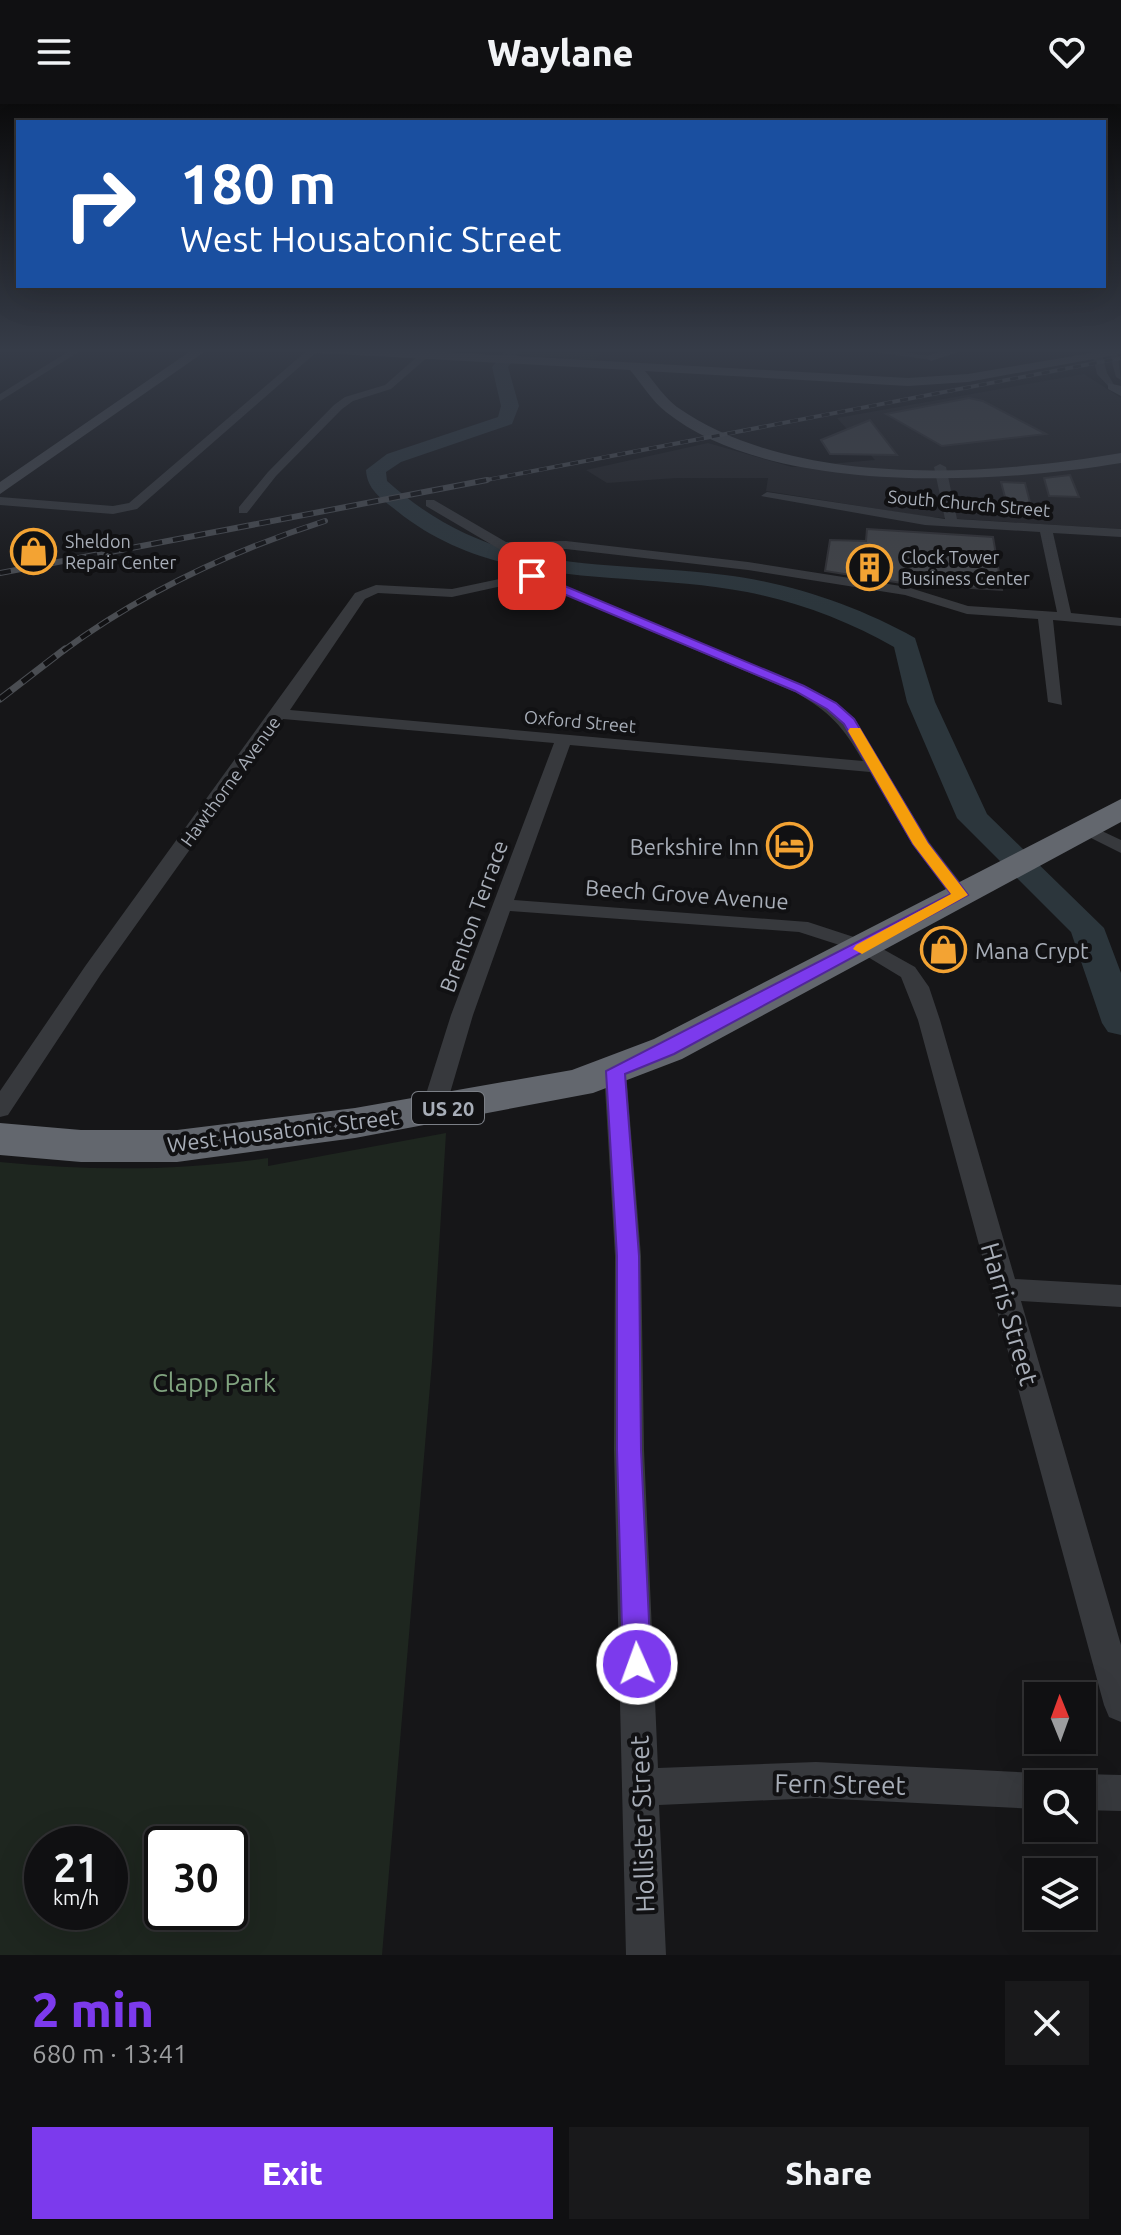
<!DOCTYPE html>
<html lang="en">
<head>
<meta charset="utf-8">
<style>
	:root { --surface:#101012; --page:#19191b; --text:#f1f3f6; --muted:#9c9d9f; --line:#303032; --accent:#7c3aed }
	body { margin:0; font-family:Ubuntu,sans-serif; background:var(--page); color:var(--text); height:100vh; display:flex; flex-direction:column; font-size:30px; white-space:nowrap }
	* { box-sizing:border-box; margin:0 }
	p { font-size:26px; color:var(--muted) }
	.icon { flex:none; width:44px; height:44px; fill:none; stroke:currentColor; stroke-width:2; stroke-linecap:round; stroke-linejoin:round }
	.map { position:relative; height:1851px; overflow:hidden }
	.panel { display:flex; flex-direction:column; background:var(--surface); flex:1 }
	.panel>* { flex:none }
	.guide { position:absolute; left:16px; top:16px; width:1090px; height:168px; border-radius:0px; box-shadow:0 8px 32px #0002,0 0 0 2px var(--line); background:#1a4fa0; color:#fff; overflow:hidden }
	.needle { width:52px; rotate:359deg }
	.controls { position:absolute; left:1024px; top:1578px; display:grid; gap:16px }
	.controls a { display:grid; place-items:center; width:72px; height:72px; border-radius:0px; background:var(--surface); box-shadow:0 8px 32px #0002,0 0 0 2px var(--line); font-size:40px }
	.speed { position:absolute; left:24px; top:1722px; display:flex; gap:16px; font-size:40px; font-weight:700; text-align:center }
	.speed>* { display:grid; place-content:center; width:104px; height:104px; border-radius:50%; background:var(--surface); box-shadow:0 8px 32px #0002,0 0 0 2px var(--line); line-height:1 }
	.speed small { font-size:20px; font-weight:400 }
	.speed .limit { border:4px solid #111; border-radius:12px; background:#fff; color:#111 }
	.pin { position:absolute; display:grid; place-items:center; width:68px; height:68px; color:#fff; margin:-34px; border-radius:16px; box-shadow:0 4px 12px #0006 }
	.me { position:absolute; width:88px; margin:-44px; rotate:358deg; stroke-linejoin:round; filter:drop-shadow(0 0 6px #0008) }
	.turn { display:flex; align-items:center; gap:28px; height:168px; padding:0 32px; font-size:36px }
	.turn .icon { width:104px; height:104px; stroke-width:2.5 }
	.turn b { display:block; font-size:56px; line-height:68px }
	.round { display:grid; place-items:center; flex:none; width:84px; height:84px; border-radius:0px; background:var(--page) }
	.head { display:flex; align-items:center; justify-content:space-between; height:136px; padding:0 32px }
	h1 { font-size:48px; font-weight:800; line-height:60px; color:var(--accent) }
	.button { display:flex; gap:16px; margin-top:auto; padding:16px 32px }
	.button a { flex:1; height:92px; border-radius:0px; background:var(--accent); color:#fff; font-size:32px; font-weight:800; line-height:92px; text-align:center }
	.button a+a { background:var(--page); color:var(--text) }
	header { display:flex; justify-content:space-between; align-items:center; height:104px; padding:0 32px; background:var(--surface); font-size:36px; font-weight:800 }
	.map>svg:first-child { display:block }
</style>
</head>
<body>
<header><svg class="icon" aria-label="menu" viewBox="0 0 24 24"><path d="M4 6h16M4 12h16M4 18h16"/></svg>Waylane<svg class="icon" aria-label="heart" viewBox="0 0 24 24"><path d="M12 20l-8-8c-3-5 5-10 8-4 3-6 11-1 8 4z"/></svg></header>
<div class="map">
<svg width="1121" height="1851" viewBox="0 0 1121 1851">
	<rect width="100%" height="100%" fill="#161618"/>
	<!-- built -->
	<path fill="#222225" d="M 1084,270 L 1121,294 L 1121,425 L 928,413 L 766,387 L 768,374 L 676,374 L 607,379 L 586,366 L 708,339 L 792,363 L 875,356 L 837,314 Z"/>
	<!-- green -->
	<path fill="#1e261f" fill-rule="evenodd" d="M 522,244 L 604,244 L 595,256 L 516,251 Z
		M 446,1029 L 432,1258 L 382,1851 L 0,1851 L 0,1058 C 91,1067 178,1067 268,1054 L 268,1062 ZM 110,1740 L 110,1808 L 42,1808 L 42,1740 ZM 230,1740 L 230,1808 L 162,1808 L 162,1740 Z"/>
	<g fill="none" stroke-linecap="round" stroke-linejoin="round">
		<!-- river -->
		<path fill="#2c363c" fill-rule="evenodd" d="M 507,244 L 523,244 L 508,263 L 519,302 L 512,320 L 401,358 L 386,368 L 387,377 C 494,473 593,455 725,471 C 790,479 858,502 915,534 L 935,598 L 987,710 L 1104,824 L 1121,869 L 1121,931 L 1108,928 L 1102,919 L 1071,828 L 957,714 L 907,598 L 894,543 C 849,517 798,498 747,488 C 627,465 499,489 397,407 C 382,395 367,386 366,366 L 387,350 L 498,313 L 501,302 L 492,263 Z"/>
	</g>
	<!-- building -->
	<path fill="#424448" stroke="#303034" stroke-width="2" d="M 969,294 L 983,297 L 1046,330 L 942,342 L 886,310 Z
		M 870,316 L 897,351 L 830,350 L 821,336 Z
		M 1070,371 L 1079,393 L 1049,392 L 1044,374 Z
		M 1001,378 L 1025,379 L 1033,410 L 1009,408 Z
		M 867,425 L 993,433 L 1002,486 L 908,480 L 825,467 L 830,436 L 866,437 Z"/>
	<g fill="none" stroke-linecap="round" stroke-linejoin="round">
		<!-- street -->
		<path fill="#37393d" fill-rule="evenodd" d="M 74,244 L 85,244 L 0,297 L 0,290 Z
			M 310,244 L 320,245 L 137,405 L 113,410 L 0,401 L 0,393 L 113,402 L 129,399 Z
			M 427,244 L 438,244 L 391,285 L 353,297 L 342,305 L 276,372 L 247,409 L 239,409 L 239,403 L 268,368 L 334,301 L 345,293 L 385,281 Z
			M 846,244 L 877,244 L 936,253 L 931,256 Z
			M 1091,244 L 1100,244 L 1107,269 L 1116,284 L 1110,284 L 1097,270 Z
			M 1108,244 L 1117,244 L 1121,276 L 1116,273 Z
			M 940,360 L 946,363 L 957,415 L 1121,425 L 1121,433 L 1053,429 L 1071,509 L 1121,514 L 1121,522 L 1053,516 L 1062,601 L 1048,598 L 1038,515 L 967,510 L 905,491 L 748,466 L 566,445 L 514,445 L 537,469 L 554,478 L 805,582 L 837,599 L 855,615 L 929,738 L 970,791 L 967,795 L 953,795 L 912,740 L 870,668 L 570,641 L 514,796 L 808,818 L 872,839 L 915,863 L 929,883 L 940,916 L 1015,1175 L 1121,1181 L 1121,1203 L 1021,1197 L 1121,1541 L 1121,1618 L 1109,1613 L 1104,1601 L 918,916 L 901,873 L 858,847 L 799,828 L 510,807 L 473,911 L 445,1006 L 441,1012 L 425,1012 L 421,1006 L 451,911 L 554,639 L 283,615 L 101,870 L 8,1011 L 0,1013 L 0,987 L 86,861 L 355,489 L 376,481 L 452,485 L 523,470 L 499,445 L 426,402 L 426,396 L 434,396 L 506,438 L 566,437 L 748,458 L 907,483 L 968,502 L 1057,508 L 1040,428 L 925,421 L 761,392 L 767,388 L 945,415 L 934,363 ZM 530,476 L 795,588 C 831,609 842,621 863,657 L 290,606 L 365,495 L 378,489 L 452,493 Z
			M 1087,720 L 1121,736 L 1121,749 L 1081,729 L 1078,725 Z
			M 615,959 L 626,967 L 641,1152 L 644,1346 L 658,1664 L 816,1658 L 1038,1669 L 1051,1674 L 1053,1680 L 1038,1680 L 1038,1705 L 816,1694 L 659,1701 L 666,1851 L 626,1851 L 614,1346 L 615,1152 L 604,967 Z
			M 1082,1670 L 1121,1671 L 1121,1707 L 1082,1706 L 1082,1680 L 1067,1680 L 1069,1675 Z"/>
		<!-- secondary -->
		<path fill="#45484d" fill-rule="evenodd" d="M 195,244 L 210,244 L 0,390 L 0,378 Z
			M 295,244 L 373,244 L 908,274 L 968,270 L 1121,244 L 1121,250 L 968,278 L 908,282 L 645,267 C 655,279 665,294 677,303 C 795,385 986,372 1121,349 L 1121,359 C 995,380 771,392 666,308 C 652,297 641,279 630,266 L 301,248 Z
			M 949,244 L 971,244 L 931,257 L 925,253 Z
			M 1108,279 L 1121,282 L 1121,292 L 1108,285 Z"/>
		<!-- highway -->
		<path fill="#63676e" fill-rule="evenodd" d="M 1121,695 L 1121,718 L 682,955 L 593,989 L 355,1034 L 177,1058 L 81,1058 L 0,1051 L 0,1019 L 81,1026 L 177,1026 L 355,1004 L 572,966 L 654,935 Z"/>
		<defs>
			<path id="rail-far2" d="M 476,378 L 1121,254"/>
			<path id="rail-far1" d="M 0,469 L 487,376
				M 63,547 C 143,488 231,447 325,417"/>
			<path id="rail" d="M 0,595 L 65,545"/>
		</defs>
		<!-- rail-far2 casing -->
		<use href="#rail-far2" stroke="#4a4d52" stroke-width="4"/>
		<!-- rail-far1 casing -->
		<use href="#rail-far1" stroke="#4a4d52" stroke-width="6"/>
		<!-- rail casing -->
		<use href="#rail" stroke="#4a4d52" stroke-width="7"/>
		<!-- rail-far2 -->
		<use href="#rail-far2" stroke="#111113" stroke-width="3" stroke-dasharray="8" stroke-linecap="butt"/>
		<!-- rail-far1 -->
		<use href="#rail-far1" stroke="#111113" stroke-width="4" stroke-dasharray="11" stroke-linecap="butt"/>
		<!-- rail -->
		<use href="#rail" stroke="#111113" stroke-width="5" stroke-dasharray="14" stroke-linecap="butt"/>
	</g>
	<!-- sky -->
	<linearGradient id="sky" x2="0" y2="1"><stop stop-color="#0c0c0d"/><stop offset="0.49" stop-color="#363c48"/><stop offset="1" stop-color="#363c48" stop-opacity="0"/></linearGradient>
	<rect width="1121" height="503" fill="url(#sky)"/>
	<!-- route -->
	<path fill="#7c3aed" stroke="#51269a" stroke-width="2" d="M 528,470 L 536,470 L 804,582 L 836,599 L 854,615 L 928,739 L 968,791 L 674,950 L 625,970 L 639,1152 L 641,1346 L 651,1560 L 647,1570 L 637,1575 L 627,1570 L 623,1560 L 617,1346 L 617,1152 L 606,967 L 951,790 L 913,740 L 844,620 L 827,605 L 795,587 L 528,475 Z"/>
	<!-- slow -->
	<path fill="#f59e0b" d="M 850,624 L 860,624 L 928,739 L 968,791 L 862,850 L 853,845 L 856,841 L 951,790 L 913,740 L 848,627 Z"/>
	<!-- icons -->
	<defs>
		<symbol id="shop-ring" viewBox="-11 -11 22 22"><circle r="9.5" fill="#111113" stroke="#f3a333" stroke-width="1.5"/><path d="M-5-2.5h2.3a2.7 3.5 0 0 1 5.4 0H5L5.5 6h-11ZM-1.5-2.5h3a1.5 2.3 0 0 0-3 0Z" fill="#f3a333"/></symbol>
		<symbol id="building-ring" viewBox="-11 -11 22 22"><circle r="9.5" fill="#111113" stroke="#f3a333" stroke-width="1.5"/><path d="M-4-6H4V6H1V3H-1V6H-4ZM-2.5-4.3h1.7v1.8h-1.7ZM.8-4.3h1.7v1.8H.8ZM-2.5-1h1.7V.8h-1.7ZM.8-1h1.7V.8H.8Z" fill="#f3a333"/></symbol>
		<symbol id="hotel-ring" viewBox="-11 -11 22 22"><circle r="9.5" fill="#111113" stroke="#f3a333" stroke-width="1.5"/><path d="M-6-4.5h1.5V1H6V5H4.5V3h-9V5H-6ZM-4 0a1.8 1.8 0 1 1 3.6 0ZM.5 0V-2.5h3Q6-2.5 6 0Z" fill="#f3a333"/></symbol>
	</defs>
	<g fill-rule="evenodd">
		<use href="#shop-ring" x="8" y="422" width="51" height="51"/>
		<use href="#building-ring" x="844" y="438" width="51" height="51"/>
		<use href="#hotel-ring" x="764" y="716" width="51" height="51"/>
		<use href="#shop-ring" x="918" y="820" width="51" height="51"/>
	</g>
	<g text-anchor="middle" dominant-baseline="central" stroke-width="8" stroke-linejoin="round" paint-order="stroke">
		<!-- far-street labels -->
		<g font-size="18" fill="#a8aeb8" stroke="#111113">
			<text transform="translate(969 399) rotate(5)">South Church Street</text>
			<text transform="translate(580 617) rotate(5)">Oxford Street</text>
			<text transform="translate(230 677) rotate(-54)">Hawthorne Avenue</text>
		</g>
		<!-- far-poi labels -->
		<g font-size="18" fill="#a8aeb8" stroke="#111113" text-anchor="start">
			<text x="65" y="437">Sheldon<tspan x="65" dy="21">Repair Center</tspan></text>
			<text x="901" y="453">Clock Tower<tspan x="901" dy="21">Business Center</tspan></text>
		</g>
		<!-- shield labels -->
		<rect fill="#111113" stroke="#7b7f86" stroke-width="2" x="412" y="988" width="72" height="32" rx="6"/>
		<g font-size="20" font-weight="bold" fill="#a8aeb8">
			<text x="448" y="1004">US 20</text>
		</g>
		<!-- poi labels -->
		<g font-size="22" fill="#a8aeb8" stroke="#111113" text-anchor="end">
			<text x="759" y="742">Berkshire Inn</text>
			<text x="975" y="846" text-anchor="start">Mana Crypt</text>
		</g>
		<!-- street labels -->
		<g font-size="22" fill="#a8aeb8" stroke="#111113">
			<text transform="translate(687 790) rotate(4)">Beech Grove Avenue</text>
			<text transform="translate(473 812) rotate(-70)">Brenton Terrace</text>
			<text transform="translate(283 1026) rotate(-7)">West Housatonic Street</text>
		</g>
		<!-- near-street labels -->
		<g font-size="26" fill="#a8aeb8" stroke="#111113">
			<text transform="translate(1010 1210) rotate(74)">Harris Street</text>
			<text transform="translate(840 1680) rotate(1)">Fern Street</text>
			<text transform="translate(642 1720) rotate(-92)">Hollister Street</text>
		</g>
		<!-- near-park labels -->
		<g font-size="26" fill="#80a37f" stroke="#111113">
			<text x="214" y="1278">Clapp Park</text>
		</g>
	</g>
</svg>
<div class="controls">
<a><svg class="needle" viewBox="-14 -14 28 28"><path d="M0-13l5 13h-10z" fill="#e53935"/><path d="M0 13l5-13h-10z" fill="#9c9d9f"/></svg></a>
<a><svg class="icon" aria-label="search" viewBox="0 0 24 24"><circle cx="10" cy="10" r="6"/><path d="M15 15l6 6"/></svg></a>
<a><svg class="icon" aria-label="layers" viewBox="0 0 24 24"><path d="M12 4l9 5-9 5-9-5zM3 14l9 5 9-5"/></svg></a>
</div>
<div class="speed"><div>21<small>km/h</small></div><div class="limit">30</div></div>
<div class="pin" style="left:532px;top:472px;background:#d93025"><svg class="icon" aria-label="arrive" viewBox="0 0 24 24"><path d="M6 21V4h12l-3 4 3 4H6"/></svg></div>
<svg class="me" style="left:637px;top:1560px" viewBox="-20 -20 40 40"><circle r="17" fill="#7c3aed" stroke="#fff" stroke-width="3"/><path d="M0-11L8 9 0 5-8 9z" fill="#fff"/></svg>
<div class="guide">
<div class="turn"><svg class="icon" aria-label="right" viewBox="0 0 24 24"><path d="M7 20v-9h11M14 6l5 5-5 5"/></svg><div><b>180 m</b>West Housatonic Street</div></div>
</div>
</div>
<section class="panel">
<div class="head"><div><h1>2 min</h1><p>680 m · 13:41</p></div><a class="round"><svg class="icon" aria-label="close" viewBox="0 0 24 24"><path d="M6 6l12 12M18 6L6 18"/></svg></a></div>
<div class="button"><a>Exit</a><a>Share</a></div>
</section>
</body>
</html>
